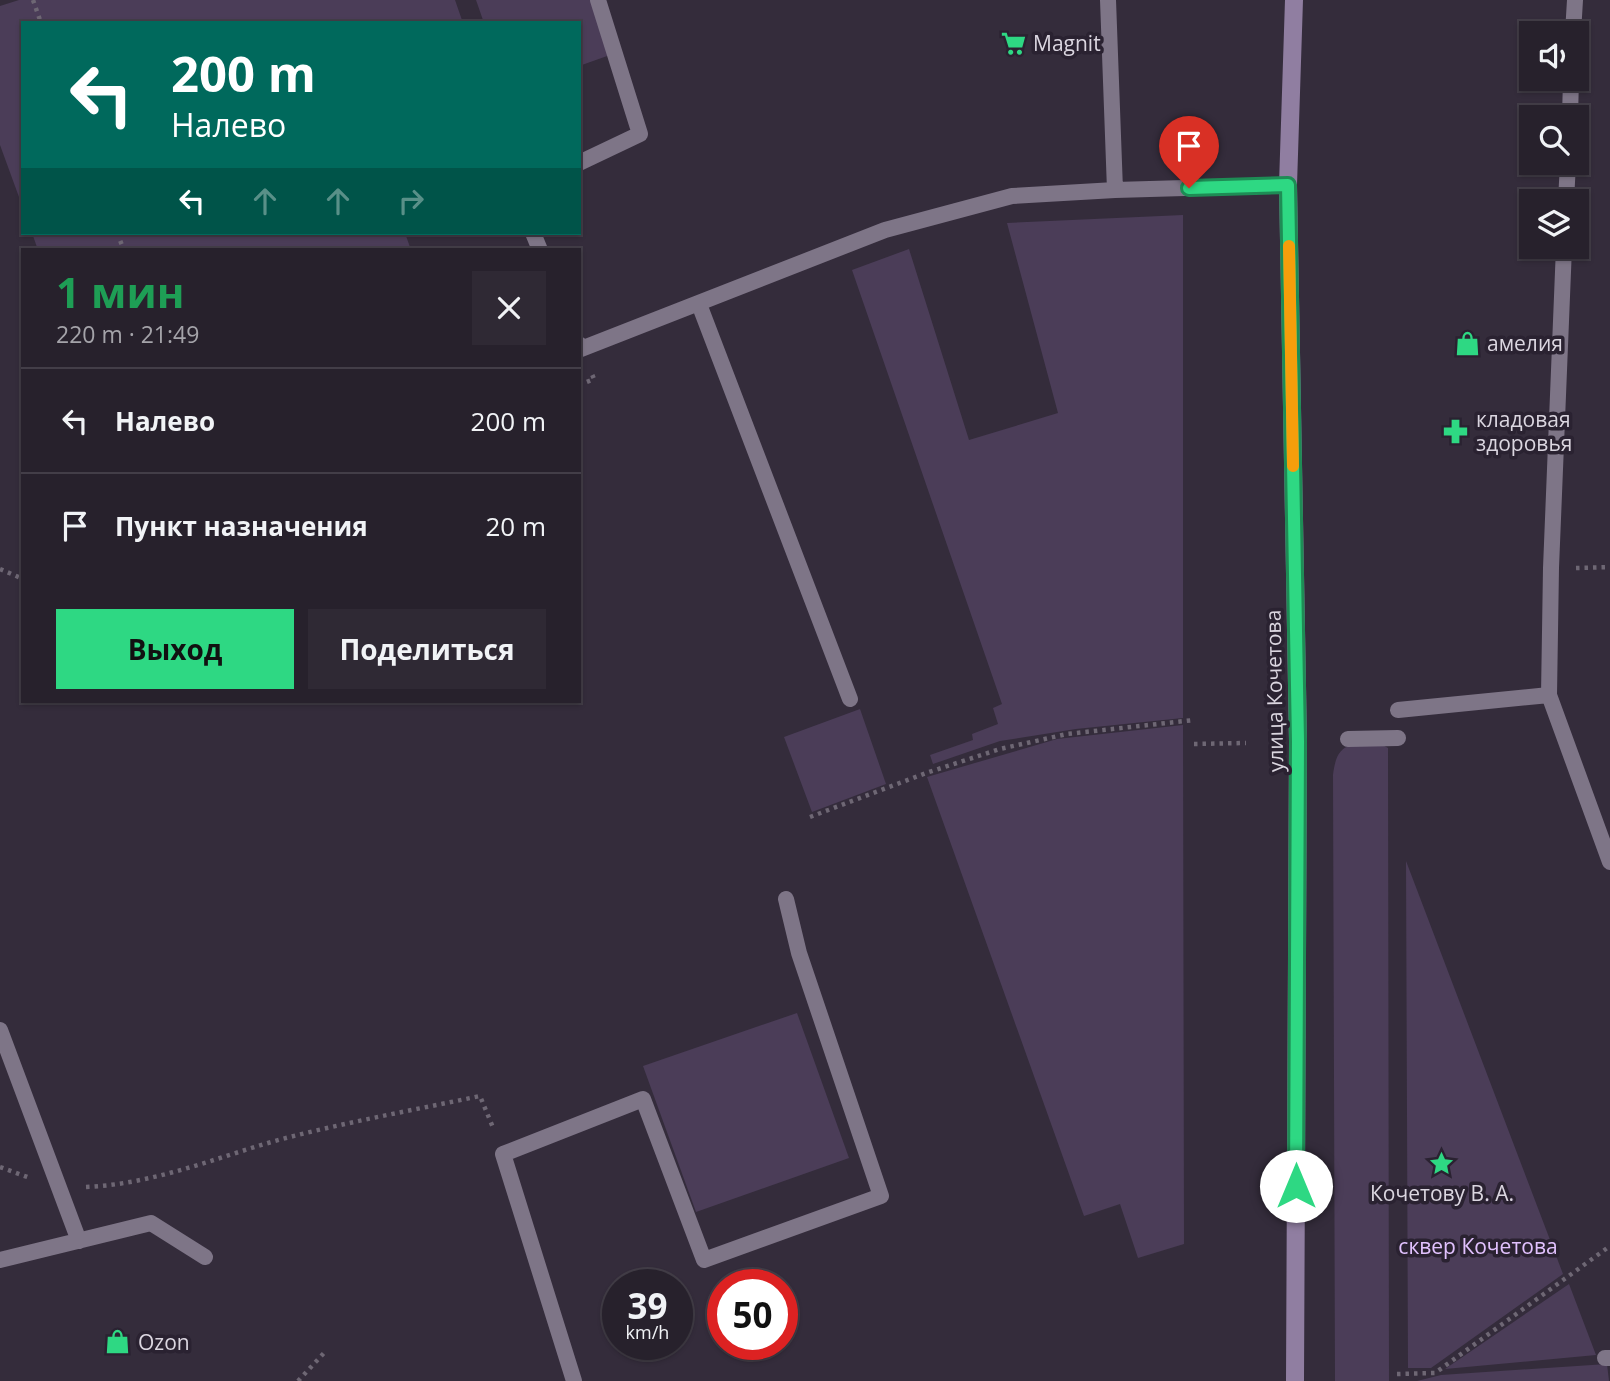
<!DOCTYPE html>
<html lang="ru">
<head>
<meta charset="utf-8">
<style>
	:root { --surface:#27212c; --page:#2f2934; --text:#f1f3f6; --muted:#a4a3a9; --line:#433e48; --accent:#2ed883 }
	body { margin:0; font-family:"Open Sans",sans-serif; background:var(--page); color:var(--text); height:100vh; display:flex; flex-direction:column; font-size:26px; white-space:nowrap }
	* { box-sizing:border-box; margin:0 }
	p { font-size:23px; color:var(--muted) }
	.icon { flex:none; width:38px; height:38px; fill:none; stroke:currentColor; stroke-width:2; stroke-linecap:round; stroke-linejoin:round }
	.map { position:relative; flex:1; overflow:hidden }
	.panel { position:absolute; left:21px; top:248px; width:560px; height:455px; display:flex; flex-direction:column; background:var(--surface); border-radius:0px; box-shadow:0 2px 5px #0004,0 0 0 2px var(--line) }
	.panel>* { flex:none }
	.banner { position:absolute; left:21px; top:21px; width:560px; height:214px; border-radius:0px; box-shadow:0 2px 5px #0004,0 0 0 2px var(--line); background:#00695c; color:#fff; overflow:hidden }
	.fabs { position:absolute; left:1519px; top:21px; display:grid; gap:14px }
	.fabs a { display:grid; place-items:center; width:70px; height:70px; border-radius:0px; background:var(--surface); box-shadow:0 2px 5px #0004,0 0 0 2px var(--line); font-size:35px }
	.speed { position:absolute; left:602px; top:1269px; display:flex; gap:14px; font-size:35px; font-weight:700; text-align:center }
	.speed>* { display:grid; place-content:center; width:91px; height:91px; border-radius:50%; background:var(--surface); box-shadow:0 2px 5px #0004,0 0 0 2px var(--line); line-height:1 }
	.speed small { font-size:18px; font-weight:400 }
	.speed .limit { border:10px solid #d22; background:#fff; color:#111 }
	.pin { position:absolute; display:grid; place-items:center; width:60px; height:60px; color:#fff; margin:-72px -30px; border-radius:50% 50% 50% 0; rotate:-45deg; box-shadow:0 0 7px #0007 }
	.pin .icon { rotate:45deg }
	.me { position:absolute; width:77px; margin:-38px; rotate:0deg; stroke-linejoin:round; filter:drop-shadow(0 0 5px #0008) }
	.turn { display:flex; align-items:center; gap:24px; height:147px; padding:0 35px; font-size:32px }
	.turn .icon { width:91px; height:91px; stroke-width:2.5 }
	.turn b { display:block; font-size:49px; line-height:60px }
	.lanes { display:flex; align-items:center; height:66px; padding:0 35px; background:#0003; justify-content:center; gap:35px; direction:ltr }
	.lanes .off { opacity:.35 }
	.round { display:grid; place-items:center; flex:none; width:74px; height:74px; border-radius:0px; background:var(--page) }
	.overview { display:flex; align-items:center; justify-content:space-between; height:119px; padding:0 35px }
	h1 { font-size:42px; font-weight:700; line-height:52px; color:#1e9e55 }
	.button { display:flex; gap:14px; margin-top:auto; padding:14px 35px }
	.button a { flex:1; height:80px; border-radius:0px; background:var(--accent); color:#111; font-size:28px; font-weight:700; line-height:80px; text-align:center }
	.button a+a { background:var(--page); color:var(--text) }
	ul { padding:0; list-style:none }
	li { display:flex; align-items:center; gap:21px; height:105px; padding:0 35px; border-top:2px solid var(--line) }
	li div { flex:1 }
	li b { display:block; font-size:26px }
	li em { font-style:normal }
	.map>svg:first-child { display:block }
</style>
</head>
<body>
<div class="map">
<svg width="1610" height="1381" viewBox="0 0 1610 1381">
	<rect width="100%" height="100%" fill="#342c3b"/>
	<!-- green -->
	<path fill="#4b3d58" d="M 19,0 L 455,0 L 463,23 L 23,23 L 23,208 L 0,145 L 0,6 Z
		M 476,0 L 591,0 L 610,55 L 579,66 L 579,23 L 484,23 Z
		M 1183,215 L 1183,718 L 1076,729 L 1000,741 L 933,764 L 930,755 L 973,740 L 972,734 L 998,724 L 993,708 L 1002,704 L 852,270 L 909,249 L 969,440 L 1058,413 L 1007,223 Z
		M 32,233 L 405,233 L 411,250 L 38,250 Z
		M 860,709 L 886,784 L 812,812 L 784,737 Z
		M 1183,725 L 1184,1244 L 1138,1258 L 1120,1204 L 1084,1216 L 927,777 L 1057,739 Z
		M 1379,743 L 1388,748 L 1389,1381 L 1335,1381 L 1333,775 C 1337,741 1350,745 1379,743 Z
		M 1406,861 L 1563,1274 L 1431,1368 L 1408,1368 Z
		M 797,1013 L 849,1158 L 696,1212 L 643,1066 Z
		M 1569,1284 L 1596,1355 L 1445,1369 Z
		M 1607,1364 L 1609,1381 L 1417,1381 L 1441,1375 Z"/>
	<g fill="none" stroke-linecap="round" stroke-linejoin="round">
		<!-- path -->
		<path stroke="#6e6774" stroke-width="4.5" stroke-dasharray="3.5 5" stroke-linecap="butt" d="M 33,0 L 41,23
			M 117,233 L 124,250
			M 579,385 L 594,379 L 591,372
			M 1576,568 L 1610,567
			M 0,569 L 23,579
			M 1194,744 L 1246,743
			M 810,817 L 926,773 L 1000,749 L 1067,734 L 1194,720
			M 0,1167 L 30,1178
			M 86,1187 C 155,1184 217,1157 282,1139 C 347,1122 414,1110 480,1096 L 494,1130
			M 1397,1374 L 1435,1373 L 1610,1246
			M 298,1381 L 324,1353"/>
		<!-- service -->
		<path stroke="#7e7587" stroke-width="16" d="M 1108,0 L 1115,190
			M 1573,33 L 1575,0
			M 1570,117 L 1571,79
			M 579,163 L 640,134 L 598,0
			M 1566,201 L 1568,163
			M 533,233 L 540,250
			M 699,304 L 850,699
			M 579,344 L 581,349 L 885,230 L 1012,196 L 1115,190 L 1288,185
			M 1549,695 L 1551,568 L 1564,247
			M 1398,710 L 1549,695 L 1610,862
			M 1348,739 L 1398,738
			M 0,1030 L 79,1241
			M 0,1260 L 151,1223 L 205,1257
			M 1605,1358 L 1610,1358
			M 574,1381 L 503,1154 L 643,1099 L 704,1260 L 881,1196 L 799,953 L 786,899"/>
		<!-- secondary -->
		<path stroke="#907ea1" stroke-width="18" d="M 1294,0 L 1288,185 L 1298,741 L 1295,1381"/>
	</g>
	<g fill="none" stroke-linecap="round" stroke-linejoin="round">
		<defs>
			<path id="route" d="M 1189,188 L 1288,185 L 1298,741 L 1296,1186"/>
		</defs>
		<!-- route casing -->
		<use href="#route" stroke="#1e8c55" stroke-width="18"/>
		<!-- route -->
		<use href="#route" stroke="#2ed883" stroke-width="12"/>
		<!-- slow -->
		<path stroke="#f59e0b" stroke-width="12" d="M 1289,246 L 1293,466"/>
	</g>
	<!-- icons -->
	<defs>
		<symbol id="supermarket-bare" viewBox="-9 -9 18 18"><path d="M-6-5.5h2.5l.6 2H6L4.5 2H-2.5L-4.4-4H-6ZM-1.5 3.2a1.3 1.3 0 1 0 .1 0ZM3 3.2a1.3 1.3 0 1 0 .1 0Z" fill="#2ed883" stroke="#2a2231" stroke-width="2.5" paint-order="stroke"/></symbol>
		<symbol id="shop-bare" viewBox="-9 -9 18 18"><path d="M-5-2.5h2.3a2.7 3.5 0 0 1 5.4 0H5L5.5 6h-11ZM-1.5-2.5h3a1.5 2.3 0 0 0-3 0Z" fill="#2ed883" stroke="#2a2231" stroke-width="2.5" paint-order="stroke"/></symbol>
		<symbol id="pharmacy-bare" viewBox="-9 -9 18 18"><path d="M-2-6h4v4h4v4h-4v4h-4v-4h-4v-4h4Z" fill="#2ed883" stroke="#2a2231" stroke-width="2.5" paint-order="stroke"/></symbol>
		<symbol id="sight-bare" viewBox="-9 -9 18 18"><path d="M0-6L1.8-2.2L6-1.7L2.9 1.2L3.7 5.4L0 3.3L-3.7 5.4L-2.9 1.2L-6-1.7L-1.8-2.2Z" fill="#2ed883" stroke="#2a2231" stroke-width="2.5" paint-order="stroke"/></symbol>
	</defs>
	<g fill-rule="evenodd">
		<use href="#supermarket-bare" x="996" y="26" width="35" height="35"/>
		<use href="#shop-bare" x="1450" y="326" width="35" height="35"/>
		<use href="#pharmacy-bare" x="1438" y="414" width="35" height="35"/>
		<use href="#sight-bare" x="1424" y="1146" width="35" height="35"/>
		<use href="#shop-bare" x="100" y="1324" width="35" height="35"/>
	</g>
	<g text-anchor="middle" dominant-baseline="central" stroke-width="7" stroke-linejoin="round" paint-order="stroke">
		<!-- poi labels -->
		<g font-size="21" fill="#dbd6e0" stroke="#2a2231" text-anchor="start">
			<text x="1033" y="43">Magnit</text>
			<text x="1487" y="343">амелия</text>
			<text x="1476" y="419">кладовая<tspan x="1476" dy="24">здоровья</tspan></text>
			<text x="1442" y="1193" text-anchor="middle">Кочетову В. А.</text>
			<text x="138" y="1342">Ozon</text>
		</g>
		<!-- street labels -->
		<g font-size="21" fill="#dbd6e0" stroke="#2a2231">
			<text transform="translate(1274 691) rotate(-91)">улица Кочетова</text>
		</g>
		<!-- park labels -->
		<g font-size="21" fill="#e1c1fe" stroke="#2a2231">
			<text x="1478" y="1246">сквер Кочетова</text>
		</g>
	</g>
</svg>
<div class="fabs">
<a><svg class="icon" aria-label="sound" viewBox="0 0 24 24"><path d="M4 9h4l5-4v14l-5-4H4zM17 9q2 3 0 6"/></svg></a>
<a><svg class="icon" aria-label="search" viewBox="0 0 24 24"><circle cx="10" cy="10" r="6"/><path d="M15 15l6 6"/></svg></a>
<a><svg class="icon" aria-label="layers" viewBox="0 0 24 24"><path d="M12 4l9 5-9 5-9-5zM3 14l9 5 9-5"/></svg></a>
</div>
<div class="speed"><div>39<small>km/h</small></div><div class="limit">50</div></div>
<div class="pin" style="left:1189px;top:188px;background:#d93025"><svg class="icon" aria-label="arrive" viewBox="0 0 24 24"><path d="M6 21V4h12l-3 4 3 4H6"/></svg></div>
<svg class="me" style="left:1296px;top:1186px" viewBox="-20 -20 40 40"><circle r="19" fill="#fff"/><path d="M0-13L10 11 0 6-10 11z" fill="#2ed883"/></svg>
<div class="banner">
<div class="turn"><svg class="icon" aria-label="left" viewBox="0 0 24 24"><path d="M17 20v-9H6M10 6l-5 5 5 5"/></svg><div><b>200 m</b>Налево</div></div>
<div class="lanes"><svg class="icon" aria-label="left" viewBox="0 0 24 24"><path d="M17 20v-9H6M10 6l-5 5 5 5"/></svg><svg class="icon off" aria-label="ahead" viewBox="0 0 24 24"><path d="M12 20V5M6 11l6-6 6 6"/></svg><svg class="icon off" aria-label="ahead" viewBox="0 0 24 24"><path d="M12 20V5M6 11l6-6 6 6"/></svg><svg class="icon off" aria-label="right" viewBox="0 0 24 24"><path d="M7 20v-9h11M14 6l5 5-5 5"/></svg></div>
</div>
<section class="panel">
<div class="overview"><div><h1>1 мин</h1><p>220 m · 21:49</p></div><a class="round"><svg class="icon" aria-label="close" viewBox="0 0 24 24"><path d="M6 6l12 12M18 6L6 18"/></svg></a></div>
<ul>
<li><svg class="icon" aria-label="left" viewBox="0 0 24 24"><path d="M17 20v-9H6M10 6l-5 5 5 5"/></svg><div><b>Налево</b></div><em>200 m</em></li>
<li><svg class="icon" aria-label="arrive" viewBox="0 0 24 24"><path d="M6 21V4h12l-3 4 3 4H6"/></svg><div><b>Пункт назначения</b></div><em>20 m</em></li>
</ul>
<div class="button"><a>Выход</a><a>Поделиться</a></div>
</section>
</div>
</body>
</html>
